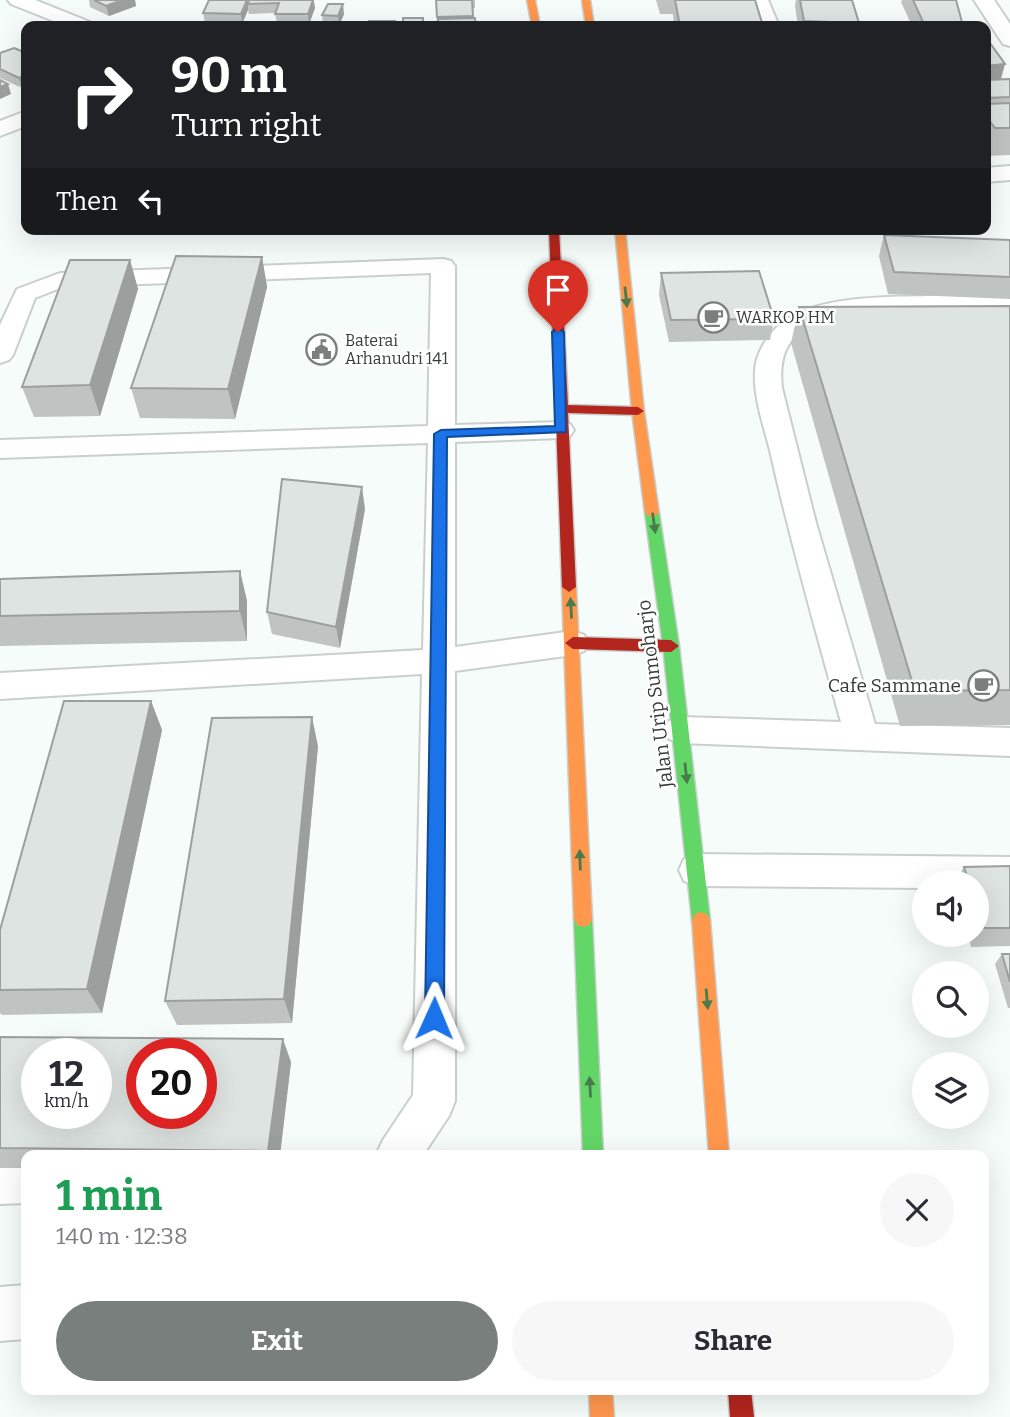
<!DOCTYPE html>
<html lang="en">
<head>
<meta charset="utf-8">
<style>
	:root { --surface:#fff; --page:#f7f7f7; --text:#2b2b33; --muted:#7c7c81; --accent:#797f7c }
	body { margin:0; font-family:Bitter,serif; background:var(--page); color:var(--text); height:100vh; display:flex; flex-direction:column; font-size:26px; white-space:nowrap }
	* { box-sizing:border-box; margin:0 }
	p { font-size:23px; color:var(--muted) }
	.icon { flex:none; width:38px; height:38px; fill:none; stroke:currentColor; stroke-width:2; stroke-linecap:round; stroke-linejoin:round }
	.map { position:relative; flex:1; overflow:hidden }
	.details { position:absolute; left:21px; top:1150px; width:968px; height:245px; display:flex; flex-direction:column; background:var(--surface); border-radius:14px; box-shadow:0 7px 28px #0002 }
	.details>* { flex:none }
	.banner { position:absolute; left:21px; top:21px; width:970px; height:214px; border-radius:14px; box-shadow:0 7px 28px #0002; background:#202124; color:#fff; overflow:hidden }
	.controls { position:absolute; left:912px; top:870px; display:grid; gap:14px }
	.controls a { display:grid; place-items:center; width:77px; height:77px; border-radius:50%; background:var(--surface); box-shadow:0 7px 28px #0002; font-size:35px }
	.speed { position:absolute; left:21px; top:1038px; display:flex; gap:14px; font-size:35px; font-weight:700; text-align:center }
	.speed>* { display:grid; place-content:center; width:91px; height:91px; border-radius:50%; background:var(--surface); box-shadow:0 7px 28px #0002; line-height:1 }
	.speed small { font-size:18px; font-weight:400 }
	.speed .limit { border:10px solid #d22; background:#fff; color:#111 }
	.pin { position:absolute; display:grid; place-items:center; width:60px; height:60px; color:#fff; margin:-72px -30px; border-radius:50% 50% 50% 0; rotate:-45deg; box-shadow:0 0 7px #0007 }
	.pin .icon { rotate:45deg }
	.me { position:absolute; width:77px; margin:-38px; rotate:1deg; stroke-linejoin:round; filter:drop-shadow(0 0 5px #0008) }
	.turn { display:flex; align-items:center; gap:24px; height:147px; padding:0 35px; font-size:32px }
	.turn .icon { width:91px; height:91px; stroke-width:2.5 }
	.turn b { display:block; font-size:49px; line-height:60px }
	.then { display:flex; align-items:center; height:66px; padding:0 35px; background:#0003; gap:14px; font-size:26px }
	.round { display:grid; place-items:center; flex:none; width:74px; height:74px; border-radius:37px; background:var(--page) }
	.headline { display:flex; align-items:center; justify-content:space-between; height:119px; padding:0 35px }
	h1 { font-size:42px; font-weight:700; line-height:52px; color:#1e9e55 }
	.action { display:flex; gap:14px; margin-top:auto; padding:14px 35px }
	.action a { flex:1; height:80px; border-radius:42px; background:var(--accent); color:#fff; font-size:28px; font-weight:700; line-height:80px; text-align:center }
	.action a+a { background:var(--page); color:var(--text) }
	.map>svg:first-child { display:block }
</style>
</head>
<body>
<div class="map">
<svg width="1010" height="1417" viewBox="0 0 1010 1417">
	<rect width="100%" height="100%" fill="#f6fcf9"/>
	<g fill="none" stroke-linecap="round" stroke-linejoin="round">
		<defs>
			<path id="lane" d="M 443,259 L 451,261 L 455,266 L 455,425 L 561,422 L 570,424 L 574,430 L 570,436 L 561,438 L 455,442 L 455,647 L 573,631 L 584,635 L 589,643 L 584,651 L 573,655 L 455,671 L 455,1101 L 449,1116 L 423,1155 L 376,1155 L 383,1140 L 413,1095 L 422,674 L 0,699 L 0,673 L 423,650 L 428,443 L 0,458 L 0,440 L 428,426 L 431,273 L 63,287 L 35,298 L 13,355 L 9,360 L 0,363 L 0,325 L 17,289 L 60,273 Z
				M 930,296 L 1010,296 L 1010,310 C 959,311 831,300 794,338 C 781,352 780,370 782,388 L 816,523 L 875,724 L 1010,728 L 1010,756 L 681,743 L 669,739 L 664,730 L 669,721 L 681,717 L 841,722 C 817,635 792,548 772,459 C 766,431 753,400 755,370 C 756,355 765,339 776,328 C 808,295 887,297 930,296 Z
				M 697,854 L 1010,857 L 1010,889 L 976,889 L 976,882 L 924,882 L 924,888 L 697,886 L 684,881 L 679,870 L 684,859 Z
				M 26,1159 L 26,1203 L 0,1204 L 0,1160 Z"/>
			<path id="street" d="M 8,0 L 35,0 L 90,22 L 93,26 L 66,26 L 11,4 Z
				M 748,0 L 768,0 L 779,26 L 759,26 Z
				M 974,0 L 994,0 L 1010,24 L 1010,46 L 1003,44 Z
				M 26,111 L 26,126 L 0,136 L 0,121 Z
				M 1010,166 L 1010,180 L 985,182 L 985,168 Z
				M 26,1285 L 26,1339 L 0,1341 L 0,1287 Z"/>
			<path id="fast" d="M 652,508 L 659,513 L 679,646 L 710,920 L 707,926 L 701,928 L 695,926 L 692,920 L 663,646 L 645,513 Z
				M 583,911 L 589,913 L 592,919 L 603,1155 L 583,1155 L 574,919 L 577,913 Z"/>
			<path id="slow" d="M 527,0 L 535,0 L 540,26 L 532,26 Z
				M 582,0 L 590,0 L 594,26 L 586,26 Z
				M 615,229 L 625,229 L 644,411 L 659,513 L 652,518 L 645,513 L 632,411 Z
				M 569,582 L 576,587 L 592,919 L 589,925 L 583,927 L 577,925 L 574,919 L 562,587 Z
				M 701,912 L 707,914 L 710,920 L 729,1155 L 709,1155 L 692,920 L 695,914 Z
				M 589,1390 L 612,1390 L 614,1417 L 590,1417 Z"/>
			<path id="jam" d="M 549,229 L 559,229 L 568,405 L 638,407 L 644,411 L 638,415 L 568,413 L 576,587 L 569,592 L 562,587 Z
				M 573,637 L 671,640 L 679,646 L 671,652 L 573,649 L 565,643 Z
				M 728,1390 L 751,1390 L 754,1417 L 730,1417 Z"/>
		</defs>
		<!-- lane casing -->
		<use href="#lane" stroke="#c9cfcc" stroke-width="4"/>
		<!-- street casing -->
		<use href="#street" stroke="#c9cfcc" stroke-width="4"/>
		<!-- fast casing -->
		<use href="#fast" stroke="#c9cfcc" stroke-width="3"/>
		<!-- slow casing -->
		<use href="#slow" stroke="#c9cfcc" stroke-width="3"/>
		<!-- jam casing -->
		<use href="#jam" stroke="#c9cfcc" stroke-width="3"/>
		<!-- lane -->
		<use href="#lane" fill="#fefffe" fill-rule="evenodd"/>
		<!-- street -->
		<use href="#street" fill="#fefffe" fill-rule="evenodd"/>
		<!-- fast -->
		<use href="#fast" fill="#63d668" fill-rule="evenodd"/>
		<!-- slow -->
		<use href="#slow" fill="#ff974d" fill-rule="evenodd"/>
		<!-- jam -->
		<use href="#jam" fill="#b3261e" fill-rule="evenodd"/>
	</g>
	<!-- wall -->
	<path fill="#bfc4c2" d="M 89,0 L 135,0 L 136,6 L 109,16 L 90,7 Z
		M 209,0 L 314,0 L 315,8 L 309,24 L 277,24 L 275,13 L 249,14 L 248,10 L 242,24 L 205,23 L 203,13 Z
		M 436,0 L 475,0 L 475,8 L 473,8 L 473,18 L 476,26 L 437,26 Z
		M 656,0 L 755,0 L 763,26 L 674,26 L 673,14 L 660,14 Z
		M 796,0 L 800,0 L 859,23 L 858,26 L 798,26 L 795,6 Z
		M 902,0 L 956,0 L 962,22 L 961,26 L 912,26 L 901,2 Z
		M 344,14 L 339,26 L 323,25 L 322,15 Z
		M 985,36 L 1005,64 L 1001,80 L 1010,79 L 1010,155 L 985,156 Z
		M 0,53 L 26,53 L 26,86 L 22,88 L 0,78 Z
		M 884,235 L 1010,240 L 1010,299 L 888,294 L 879,256 Z
		M 262,257 L 267,287 L 235,419 L 140,418 L 131,388 Z
		M 130,260 L 138,289 L 100,416 L 34,417 L 22,387 Z
		M 661,273 L 774,319 L 770,340 L 669,342 L 659,295 Z
		M 1010,306 L 1010,725 L 900,726 L 791,343 L 799,307 Z
		M 365,509 L 340,648 L 272,634 L 267,612 Z
		M 240,571 L 247,601 L 247,641 L 0,646 L 0,579 Z
		M 151,701 L 162,730 L 102,1013 L 2,1015 L 0,1013 L 0,930 Z
		M 318,746 L 292,1023 L 177,1025 L 165,1001 Z
		M 1010,866 L 1010,946 L 971,947 L 968,934 L 976,934 L 976,882 L 955,882 L 964,867 Z
		M 1002,954 L 1010,954 L 1010,1008 L 1008,1008 L 995,964 Z
		M 0,1037 L 291,1062 L 280,1155 L 26,1155 L 26,1168 L 0,1168 Z"/>
	<!-- shaded-wall -->
	<path fill="#9ba09e" d="M 122,0 L 135,0 L 136,6 L 109,16 L 106,6 Z
		M 247,0 L 251,0 L 248,4 L 248,10 L 242,24 L 241,14 Z
		M 313,0 L 315,8 L 309,24 L 308,14 Z
		M 343,4 L 344,14 L 339,26 L 338,16 Z
		M 1005,64 L 999,84 L 985,86 L 985,66 Z
		M 26,75 L 26,86 L 22,88 L 19,78 Z
		M 8,84 L 11,94 L 0,99 L 0,87 Z
		M 262,257 L 267,287 L 235,419 L 228,389 Z
		M 130,260 L 138,289 L 100,416 L 90,385 Z
		M 362,487 L 365,509 L 340,648 L 336,627 Z
		M 240,571 L 247,601 L 247,641 L 240,611 Z
		M 151,701 L 162,730 L 102,1013 L 87,989 Z
		M 312,717 L 318,746 L 292,1023 L 284,999 Z
		M 283,1039 L 291,1062 L 280,1155 L 271,1155 L 268,1151 Z"/>
	<!-- building -->
	<path fill="#dee4e1" stroke="#9ba09e" stroke-width="2" fill-rule="evenodd" d="M 94,0 L 122,0 L 106,6 Z
		M 209,0 L 247,0 L 241,14 L 203,13 Z
		M 249,0 L 313,0 L 308,14 L 275,14 L 279,3 L 248,4 Z
		M 436,0 L 472,0 L 473,16 L 437,17 Z
		M 675,0 L 755,0 L 763,26 L 680,26 Z
		M 800,0 L 852,0 L 859,23 L 804,21 Z
		M 913,0 L 956,0 L 962,22 L 923,22 Z
		M 328,4 L 343,4 L 338,16 L 322,15 Z
		M 403,18 L 423,18 L 423,26 L 403,26 Z
		M 475,18 L 476,26 L 438,26 L 438,19 Z
		M 369,21 L 395,21 L 394,26 L 368,26 Z
		M 985,36 L 1005,64 L 985,66 Z
		M 14,48 L 26,53 L 26,75 L 19,78 L 0,69 L 0,53 Z
		M 1010,79 L 1010,97 L 985,98 L 985,80 Z
		M 0,80 L 8,84 L 0,87 Z
		M 1010,103 L 1010,128 L 995,128 L 985,115 L 985,104 Z
		M 884,235 L 1010,240 L 1010,277 L 894,272 Z
		M 176,256 L 262,257 L 228,389 L 131,388 Z
		M 70,260 L 130,260 L 90,385 L 22,387 Z
		M 759,271 L 774,319 L 671,320 L 661,273 Z
		M 1010,306 L 1010,690 L 915,691 L 799,307 Z
		M 282,479 L 362,487 L 336,627 L 267,612 Z
		M 240,571 L 240,611 L 0,616 L 0,579 Z
		M 64,701 L 151,701 L 87,989 L 0,990 L 0,930 Z
		M 312,717 L 284,999 L 165,1001 L 212,718 Z
		M 1010,866 L 1010,928 L 984,928 L 976,906 L 976,882 L 969,882 L 964,867 Z
		M 1002,954 L 1010,954 L 1010,982 Z
		M 0,1037 L 283,1039 L 268,1151 L 0,1148 ZM 37,1054 L 96,1054 L 96,1113 L 37,1113 ZM 142,1054 L 201,1054 L 201,1113 L 142,1113 Z"/>
	<!-- one-way arrows -->
	<defs><path id="oneway-solid" d="M-6-.8H1V-3.2L6.5 0L1 3.2V.8H-6Z" transform="scale(1.75)"/></defs>
	<g fill="#487a4c">
		<use href="#oneway-solid" transform="translate(626 297) rotate(84)"/>
		<use href="#oneway-solid" transform="translate(654 523) rotate(82)"/>
		<use href="#oneway-solid" transform="translate(571 608) rotate(-93)"/>
		<use href="#oneway-solid" transform="translate(686 773) rotate(84)"/>
		<use href="#oneway-solid" transform="translate(580 860) rotate(-92)"/>
		<use href="#oneway-solid" transform="translate(707 999) rotate(85)"/>
		<use href="#oneway-solid" transform="translate(590 1087) rotate(-93)"/>
	</g>
	<!-- route -->
	<path fill="#1a73e8" stroke="#114b97" stroke-width="2" d="M 558,328 L 564,332 L 566,432 L 447,437 L 444,1018 L 441,1025 L 434,1028 L 428,1025 L 425,1018 L 434,434 L 441,430 L 555,426 L 552,332 Z"/>
	<!-- icons -->
	<defs>
		<symbol id="cafe-ring" viewBox="-11 -11 22 22"><circle r="9.5" fill="#fff" stroke="#797f7c" stroke-width="1.5"/><path d="M-5.5-4.5H6V0H3Q3 3.5 0 3.5H-2.5Q-5.5 3.5-5.5 0ZM3-3.2v2h1.7v-2ZM-6 4.5H4V6H-6Z" fill="#797f7c"/></symbol>
		<symbol id="civic-ring" viewBox="-11 -11 22 22"><circle r="9.5" fill="#fff" stroke="#797f7c" stroke-width="1.5"/><path d="M-.6-6.5H3V-4.5H.6V-3L4-1V1h2V6H-6V1h2V-1L-.6-3ZM-1.2 2.5V6h2.4V2.5Z" fill="#797f7c"/></symbol>
	</defs>
	<g fill-rule="evenodd">
		<use href="#cafe-ring" x="696" y="300" width="35" height="35"/>
		<use href="#civic-ring" x="304" y="332" width="35" height="35"/>
		<use href="#cafe-ring" x="966" y="668" width="35" height="35"/>
	</g>
	<g text-anchor="middle" dominant-baseline="central" stroke-width="5" stroke-linejoin="round" paint-order="stroke">
		<!-- far-poi labels -->
		<g font-size="16" fill="#363c39" stroke="#fff" text-anchor="start">
			<text x="736" y="317">WARKOP HM</text>
			<text x="345" y="340">Baterai<tspan x="345" dy="18">Arhanudri 141</tspan></text>
		</g>
		<!-- poi labels -->
		<g font-size="19" fill="#363c39" stroke="#fff" text-anchor="end">
			<text x="961" y="685">Cafe Sammane</text>
		</g>
		<!-- street labels -->
		<g font-size="19" fill="#363c39" stroke="#fff">
			<text transform="translate(655 694) rotate(-97)">Jalan Urip Sumoharjo</text>
		</g>
	</g>
</svg>
<div class="controls">
<a><svg class="icon" aria-label="sound" viewBox="0 0 24 24"><path d="M4 9h4l5-4v14l-5-4H4zM17 9q2 3 0 6"/></svg></a>
<a><svg class="icon" aria-label="search" viewBox="0 0 24 24"><circle cx="10" cy="10" r="6"/><path d="M15 15l6 6"/></svg></a>
<a><svg class="icon" aria-label="layers" viewBox="0 0 24 24"><path d="M12 4l9 5-9 5-9-5zM3 14l9 5 9-5"/></svg></a>
</div>
<div class="speed"><div>12<small>km/h</small></div><div class="limit">20</div></div>
<div class="pin" style="left:558px;top:332px;background:#d93025"><svg class="icon" aria-label="arrive" viewBox="0 0 24 24"><path d="M6 21V4h12l-3 4 3 4H6"/></svg></div>
<svg class="me" style="left:434px;top:1018px" viewBox="-20 -20 40 40"><path d="M0-17L14 15 0 8-14 15z" fill="#1a73e8" stroke="#fff" stroke-width="4"/></svg>
<div class="banner">
<div class="turn"><svg class="icon" aria-label="right" viewBox="0 0 24 24"><path d="M7 20v-9h11M14 6l5 5-5 5"/></svg><div><b>90 m</b>Turn right</div></div>
<div class="then">Then<svg class="icon" aria-label="left" viewBox="0 0 24 24"><path d="M17 20v-9H6M10 6l-5 5 5 5"/></svg></div>
</div>
<section class="details">
<div class="headline"><div><h1>1 min</h1><p>140 m · 12:38</p></div><a class="round"><svg class="icon" aria-label="close" viewBox="0 0 24 24"><path d="M6 6l12 12M18 6L6 18"/></svg></a></div>
<div class="action"><a>Exit</a><a>Share</a></div>
</section>
</div>
</body>
</html>
